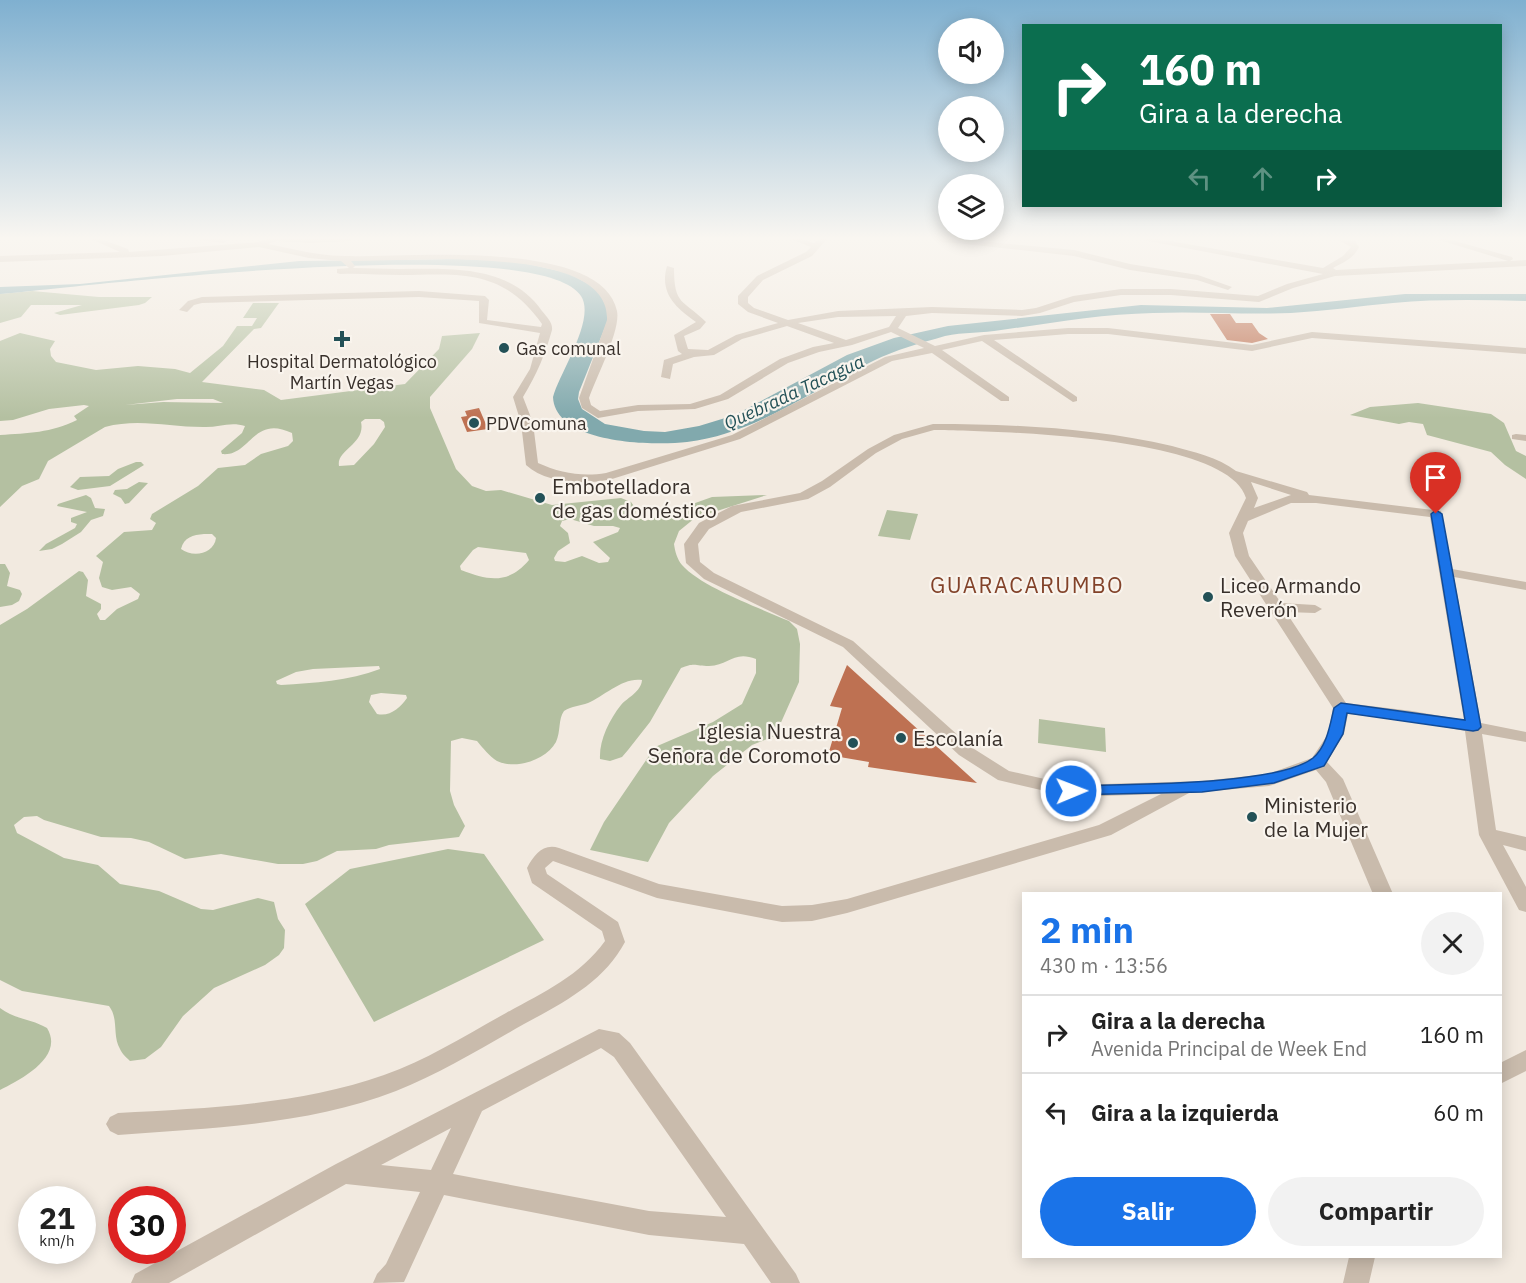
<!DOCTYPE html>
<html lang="es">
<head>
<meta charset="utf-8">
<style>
	:root { --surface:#fff; --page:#f2f2f2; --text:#222; --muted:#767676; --line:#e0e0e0; --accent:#1a73e8 }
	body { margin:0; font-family:"IBM Plex Sans",sans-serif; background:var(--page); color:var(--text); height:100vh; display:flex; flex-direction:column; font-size:22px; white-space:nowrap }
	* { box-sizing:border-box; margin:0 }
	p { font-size:20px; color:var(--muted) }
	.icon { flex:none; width:33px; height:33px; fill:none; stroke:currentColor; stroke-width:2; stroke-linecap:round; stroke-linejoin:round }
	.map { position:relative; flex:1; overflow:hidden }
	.details { position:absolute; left:1022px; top:892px; width:480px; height:366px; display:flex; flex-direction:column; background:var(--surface); border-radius:0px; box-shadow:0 3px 15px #0003 }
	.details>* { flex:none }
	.hud { position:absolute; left:1022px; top:24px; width:480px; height:183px; border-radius:0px; box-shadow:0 3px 15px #0003; background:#0b6e4f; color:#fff; overflow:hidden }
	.buttons { position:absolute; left:938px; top:18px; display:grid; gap:12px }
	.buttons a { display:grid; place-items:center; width:66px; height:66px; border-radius:50%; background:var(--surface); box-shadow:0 3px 15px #0003; font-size:30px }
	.speed { position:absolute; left:18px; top:1186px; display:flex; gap:12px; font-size:30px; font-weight:700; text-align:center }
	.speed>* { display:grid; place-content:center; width:78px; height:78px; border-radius:50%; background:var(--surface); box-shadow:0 3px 15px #0003; line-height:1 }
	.speed small { font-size:15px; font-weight:400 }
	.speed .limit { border:9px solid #d22; background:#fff; color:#111 }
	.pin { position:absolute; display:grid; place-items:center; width:51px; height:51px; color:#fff; margin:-62px -26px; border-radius:50% 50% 50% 0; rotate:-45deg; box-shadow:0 0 6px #0007 }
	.pin .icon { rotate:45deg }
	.me { position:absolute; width:66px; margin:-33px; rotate:89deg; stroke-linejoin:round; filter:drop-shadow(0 0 4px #0008) }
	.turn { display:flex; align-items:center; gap:21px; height:126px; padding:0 18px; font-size:27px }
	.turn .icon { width:78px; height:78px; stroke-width:2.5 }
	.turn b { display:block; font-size:42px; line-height:51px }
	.lanes { display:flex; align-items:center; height:57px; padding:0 18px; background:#0003; justify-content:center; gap:30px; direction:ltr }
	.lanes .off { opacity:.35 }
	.round { display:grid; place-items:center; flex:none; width:63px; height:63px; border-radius:32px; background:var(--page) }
	.headline { display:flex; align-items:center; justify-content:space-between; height:102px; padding:0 18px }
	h1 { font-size:36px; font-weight:800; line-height:45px; color:var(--accent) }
	.button { display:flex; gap:12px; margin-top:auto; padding:12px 18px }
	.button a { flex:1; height:69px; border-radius:36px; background:var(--accent); color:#fff; font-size:24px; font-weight:800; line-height:69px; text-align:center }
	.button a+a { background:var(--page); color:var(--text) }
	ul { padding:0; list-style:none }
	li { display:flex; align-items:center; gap:18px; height:78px; padding:0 18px; border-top:2px solid var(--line) }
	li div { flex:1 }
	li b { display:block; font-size:22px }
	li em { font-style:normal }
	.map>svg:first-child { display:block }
</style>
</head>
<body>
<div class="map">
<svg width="1526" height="1283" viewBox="0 0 1526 1283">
	<rect width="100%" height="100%" fill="#f2eae0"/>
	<!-- green -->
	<path fill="#b4c0a1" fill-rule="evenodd" d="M 32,291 L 99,297 L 152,297 L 145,303 L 139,305 L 60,315 L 54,313 L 82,305 L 31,305 L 21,317 L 0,323 L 0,294 Z
		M 253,303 L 279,303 L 261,328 L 254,329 L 202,382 L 264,390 L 281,400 L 405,384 L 439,349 L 442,336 L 480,333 L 472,349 L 430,397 L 430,408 L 456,469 L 472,486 L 486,491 L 501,490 L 552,505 L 621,498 L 631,502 L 636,509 L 635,516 L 645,521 L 712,497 L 767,495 L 695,518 L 679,531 L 674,544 C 675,551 677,559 682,565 C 701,587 762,609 789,621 L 797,629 L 800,644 L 799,682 L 775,736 L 752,745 L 713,776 L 669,823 L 648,862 L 590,850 L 604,822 L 655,747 L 713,722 L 742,704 L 756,673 L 756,659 C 734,650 729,665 709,666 C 696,666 695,662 681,668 L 650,722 L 628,750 L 622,757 L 610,761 L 600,759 C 599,741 609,720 621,705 C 628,697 641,692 642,680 C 623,677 604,696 588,703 C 580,706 572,706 564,711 C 558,719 561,731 556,742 C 546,760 516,770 497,761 C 489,756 483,748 477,741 L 462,738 L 451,741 L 450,791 L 454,805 L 465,826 L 459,837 L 389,845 L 376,849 L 337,851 L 317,861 L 303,864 L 278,864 L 221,854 L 185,859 L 149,842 L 131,838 L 101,837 L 44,820 L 37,816 L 24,817 L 14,825 L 17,833 L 64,858 L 98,865 L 120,884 L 159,891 L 201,909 L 213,910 L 258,898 L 274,902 L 278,919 L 285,930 L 284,948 L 279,955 L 265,965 L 214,988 L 183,1016 L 161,1047 L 145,1059 L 130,1061 C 127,1058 122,1054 120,1049 C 112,1035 119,1019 109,1006 L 22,991 L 0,980 L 0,625 L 27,609 L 79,571 L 83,572 L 88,580 L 86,596 L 101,604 L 101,609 L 97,614 L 100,620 L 105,620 L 117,609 L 138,599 L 140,594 L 131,587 L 112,590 L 102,587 L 99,578 L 103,562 L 96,556 L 124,532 L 152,530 L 156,523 L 150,519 L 152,514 L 198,486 L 218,468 L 245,465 L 261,454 L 288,446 L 293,441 L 292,433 C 253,414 250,457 222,454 L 221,451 L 242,433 L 245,426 C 230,421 217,428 203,427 C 169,427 138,418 105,427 L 48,461 L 39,479 L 22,486 L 0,507 L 0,435 C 28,433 51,433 77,420 L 74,416 L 89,406 L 84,405 L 49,409 L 13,420 L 0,421 L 0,341 L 20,333 L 55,341 L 50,349 L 51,356 L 56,362 L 96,370 L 138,366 L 175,369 L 190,373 L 223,346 L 237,326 L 252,326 L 257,318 L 243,318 ZM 177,399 L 213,399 L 223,403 L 163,402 L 125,405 ZM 365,419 L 380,419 L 384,422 L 385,427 L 374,444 L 354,465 L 339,466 C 336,450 366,444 361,422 ZM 570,519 L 594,526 L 613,526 L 620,528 L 618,532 L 593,542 L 610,558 L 608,562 L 599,563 L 582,556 L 565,562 L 555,561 L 554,558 L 558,551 L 570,543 L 568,533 L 560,526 L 562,521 ZM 204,534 L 212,534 L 216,538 C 214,554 193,558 181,549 C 184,537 193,535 204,534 ZM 478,547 L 526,553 L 529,560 C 509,584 489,581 461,570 L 460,566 L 473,550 ZM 379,666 L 380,669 C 349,681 314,683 281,685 L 277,684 L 276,681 L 296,672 L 313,669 ZM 381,693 L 406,695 L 407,698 C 400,708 390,717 377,714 L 369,702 L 371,695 Z
		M 1418,403 L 1491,414 L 1504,423 L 1516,451 L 1526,456 L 1526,479 L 1505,465 L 1491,452 L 1427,435 L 1423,424 L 1409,422 L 1399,424 L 1350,415 L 1370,407 Z
		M 136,462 L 141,462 L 144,465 L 110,486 L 78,490 L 70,487 L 80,477 L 109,476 L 118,469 Z
		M 139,482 L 148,483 L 129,503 L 125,504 L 121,498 L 113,494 L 115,490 L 127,489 Z
		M 86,495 L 91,498 L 95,508 L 105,509 L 103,516 L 91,520 L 81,532 L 62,544 L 52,549 L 39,551 L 46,544 L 75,528 L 77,524 L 71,522 L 71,518 L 87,512 L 57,506 L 58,504 Z
		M 887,510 L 918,514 L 910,540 L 878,536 Z
		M 0,564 L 5,564 L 10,573 L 7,586 L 20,590 L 22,594 L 19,601 L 12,605 L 0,607 Z
		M 1039,719 L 1105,728 L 1106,752 L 1038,743 Z
		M 448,849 L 484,854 L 544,940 L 374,1022 L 305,904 L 350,869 Z
		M 0,1008 C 14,1019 32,1019 47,1028 C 65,1057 20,1080 0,1090 Z"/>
	<!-- water -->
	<path fill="#81a9ad" d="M 460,259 L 515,261 L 568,273 L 598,289 L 610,315 L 579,392 L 578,399 L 582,409 L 605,424 L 644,431 L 665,432 L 699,426 L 735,415 L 847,355 L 894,338 L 948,326 L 1141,305 L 1267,308 L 1405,294 L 1526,294 L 1526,301 C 1482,300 1437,299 1393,303 C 1359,306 1326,311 1291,313 C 1245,315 1199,311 1153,313 C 1102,314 1052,323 1001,330 C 983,333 963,332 945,336 C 921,343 895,350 873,361 C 812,390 755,434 687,442 C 653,446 555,444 553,397 C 560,372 596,319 581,296 C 539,231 85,286 0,294 L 0,287 L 80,284 L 299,261 Z"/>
	<!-- building -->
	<path fill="#be7152" d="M 1210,314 L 1230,314 L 1236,323 L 1252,323 L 1259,333 L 1268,339 L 1252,343 L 1227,340 Z
		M 479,408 L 488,429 L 467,432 L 461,417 L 467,416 L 465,411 Z
		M 847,665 L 977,783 L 868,767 L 869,762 L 828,755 L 842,708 L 830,706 Z"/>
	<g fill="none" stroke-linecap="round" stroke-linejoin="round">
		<!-- minor -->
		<path fill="#c9bbac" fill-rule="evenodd" d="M 91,239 L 101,239 L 128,249 L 129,252 L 258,242 L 267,239 L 353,239 L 349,241 L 311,243 L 276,241 L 268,244 C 294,249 319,256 345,256 C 401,258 602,237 617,311 C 621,330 596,378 589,398 L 591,405 L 600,411 L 638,405 L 690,404 L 720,395 L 780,359 L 813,347 L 834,343 L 787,326 L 742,339 L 714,355 L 694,357 L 673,364 L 670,379 L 661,377 L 664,360 L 682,354 L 678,351 L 674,335 L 696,322 C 676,308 659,293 667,266 L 674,268 C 674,306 683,299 706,322 L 700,329 L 684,336 L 688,349 L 708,350 L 736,335 L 778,323 L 748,312 L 738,304 L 738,296 L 757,276 L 806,252 L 811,247 L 791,239 L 802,239 L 814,243 L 819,239 L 827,239 L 812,256 L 763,280 L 748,297 L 748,303 L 754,308 L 788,320 L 838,311 L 932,307 L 1022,310 L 1036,308 L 1073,296 L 1121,289 L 1171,289 L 1258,296 L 1287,284 L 1323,274 L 1148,241 L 1144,239 L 1159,239 L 1323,268 L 1343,256 L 1351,247 L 1337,239 L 1355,241 L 1359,247 C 1353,259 1344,262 1333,268 L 1336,270 L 1508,261 L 1436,239 L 1448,239 L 1512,257 L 1513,259 L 1510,261 L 1526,260 L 1526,266 L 1335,276 L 1293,288 L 1259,302 L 1171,295 L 1121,295 L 1074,302 L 1040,313 L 1022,316 L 932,313 L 906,316 L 898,328 L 935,346 L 984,335 L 1068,328 L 1108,328 L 1252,345 L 1312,332 L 1526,348 L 1526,354 L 1312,338 L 1252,351 L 1108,334 L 1068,334 L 994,340 L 1077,397 L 1077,401 L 1073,402 L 982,341 L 942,350 L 1009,397 L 1009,401 L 1001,401 L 932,353 L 892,361 L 740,439 L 612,479 C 587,485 546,484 526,465 L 521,423 L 513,397 L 530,369 L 540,333 L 479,323 L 479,301 L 419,297 L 202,303 L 194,305 L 187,312 L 179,310 L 188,301 L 202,297 L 419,291 L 485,296 L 489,300 L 487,320 L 541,327 L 542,324 C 503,269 462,274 401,275 C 381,275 360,273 340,274 L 337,273 L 337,269 L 349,268 L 341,261 L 309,258 L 259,247 L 162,256 L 0,262 L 0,256 L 120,252 ZM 449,259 C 490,261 610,260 607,320 L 579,398 L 582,408 L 598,418 L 638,411 L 695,409 L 728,399 L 788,363 L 819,352 L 852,345 L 891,332 L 924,348 L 885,357 L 732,435 L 606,473 C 582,477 560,473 538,463 L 533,423 L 523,397 C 537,374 545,355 552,330 C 553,323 547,317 542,311 C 509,264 450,269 399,269 C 384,269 368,268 353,268 L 355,266 L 351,261 ZM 896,316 L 889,327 L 846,340 L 798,323 L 838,317 Z
			M 195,239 L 223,239 L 227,241 L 223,243 Z
			M 934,239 L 958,239 L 1074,250 L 1130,264 L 1198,275 L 1232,287 L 1228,290 L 1197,280 L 1130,270 L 1074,256 L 938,241 Z
			M 933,424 C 1013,424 1094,428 1172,446 C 1193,452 1218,457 1236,471 L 1307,492 L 1309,495 L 1441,511 L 1452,569 L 1526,582 L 1526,590 L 1454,577 L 1481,723 L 1526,732 L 1526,742 L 1482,734 L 1496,830 L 1526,837 L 1526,851 L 1503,845 L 1526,887 L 1526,912 L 1519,910 L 1479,835 L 1465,731 L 1412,721 L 1348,714 L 1344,734 L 1327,762 L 1343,779 L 1393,894 L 1373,894 L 1326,782 L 1316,770 L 1269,786 L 1189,793 L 1111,835 L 847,913 L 812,921 L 782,922 L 657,898 L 553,861 L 545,868 L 547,874 L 618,922 L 625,942 C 604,982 563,1003 524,1024 C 482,1048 441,1073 396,1091 C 308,1125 211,1128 118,1135 L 110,1131 L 106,1124 L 110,1117 L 118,1113 C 207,1108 299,1105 384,1075 C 427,1060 466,1035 506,1013 C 542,993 580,976 605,941 L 602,931 L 532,883 L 527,868 C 534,855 543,843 559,848 L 659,884 L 782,906 L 812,905 L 847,899 L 1099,825 L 1161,794 L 1071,797 L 998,780 L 959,755 L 843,647 L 704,579 L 686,563 L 684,544 L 699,523 L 732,506 L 800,493 L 822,481 L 868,449 L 894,435 ZM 934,430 C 990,431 1228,435 1246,498 L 1229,533 L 1235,556 L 1333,708 L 1328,734 L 1312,758 L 1268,774 L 1202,781 L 1071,785 L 1009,771 L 971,747 L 853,641 L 714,573 L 700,562 L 698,544 L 709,529 L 741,512 L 808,499 L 830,487 L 876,453 L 902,439 ZM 1251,482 L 1291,495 L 1254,508 L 1258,498 ZM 1291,503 L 1316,503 L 1430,517 L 1464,720 L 1412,711 L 1346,703 L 1286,612 L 1315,613 L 1322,609 L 1315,605 L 1281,603 L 1249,556 L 1243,533 L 1248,521 Z
			M 1516,434 L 1526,435 L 1526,441 L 1512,439 L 1512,435 Z
			M 599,1029 L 619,1033 L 630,1043 L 796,1274 L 800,1283 L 771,1283 L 744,1244 L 649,1235 L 444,1195 L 404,1282 L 373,1283 L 377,1274 L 386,1264 L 420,1192 L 346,1184 L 169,1283 L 131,1283 L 135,1274 L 336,1164 ZM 601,1048 L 614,1057 L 726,1217 L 649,1211 L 453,1174 L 482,1111 ZM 451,1128 L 431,1170 L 381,1165 Z
			M 1526,1050 L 1526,1071 L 1500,1084 L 1500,1063 Z
			M 1349,1257 L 1375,1257 L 1369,1283 L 1343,1283 Z"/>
	</g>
	<!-- sky -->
	<linearGradient id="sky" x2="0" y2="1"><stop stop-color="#7fb0d0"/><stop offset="0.57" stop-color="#f9f6f1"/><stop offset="1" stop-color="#f9f6f1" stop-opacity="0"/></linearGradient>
	<rect width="1526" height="418" fill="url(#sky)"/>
	<!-- route -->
	<path fill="#1a73e8" stroke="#114b97" stroke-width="1.5" d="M 1436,510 L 1442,514 L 1481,727 L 1478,730 L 1473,731 L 1347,713 L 1343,734 L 1324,766 L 1274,783 L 1202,792 L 1066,795 L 1063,791 L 1066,788 L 1071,786 C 1121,784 1278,786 1313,758 C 1327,746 1330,725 1334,708 L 1341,703 L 1465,720 L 1431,514 Z"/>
	<!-- markers -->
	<g fill="#235157" stroke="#f9f4ed" stroke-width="2">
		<path d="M339 330h6v6h6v6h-6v6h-6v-6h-6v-6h6z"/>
		<circle cx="504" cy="348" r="6"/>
		<circle cx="474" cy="423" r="6"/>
		<circle cx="540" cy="498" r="6"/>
		<circle cx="1208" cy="597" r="6"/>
		<circle cx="901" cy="738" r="6"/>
		<circle cx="853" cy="743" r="6"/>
		<circle cx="1252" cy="817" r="6"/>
	</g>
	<g text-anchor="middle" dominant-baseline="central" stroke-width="4.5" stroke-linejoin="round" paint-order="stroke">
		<!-- far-poi labels -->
		<g font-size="18" fill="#38302b" stroke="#f9f4ed" text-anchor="start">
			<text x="516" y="348">Gas comunal</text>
			<text x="342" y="361" text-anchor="middle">Hospital Dermatológico<tspan x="342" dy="21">Martín Vegas</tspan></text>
			<text x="486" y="423">PDVComuna</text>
		</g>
		<!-- far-water labels -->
		<g font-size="18" font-style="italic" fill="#235157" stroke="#f9f4ed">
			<text transform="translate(794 392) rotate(-25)">Quebrada Tacagua</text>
		</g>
		<!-- poi labels -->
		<g font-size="21" fill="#38302b" stroke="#f9f4ed" text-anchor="start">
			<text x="552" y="486">Embotelladora<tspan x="552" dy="24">de gas doméstico</tspan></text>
			<text x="1220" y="585">Liceo Armando<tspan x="1220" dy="24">Reverón</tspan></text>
			<text x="841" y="731" text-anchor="end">Iglesia Nuestra<tspan x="841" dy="24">Señora de Coromoto</tspan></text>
			<text x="913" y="738">Escolanía</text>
			<text x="1264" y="805">Ministerio<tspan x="1264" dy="24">de la Mujer</tspan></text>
		</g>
		<!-- neighbourhood labels -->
		<g font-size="22" letter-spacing="1.5" fill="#824229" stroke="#f9f4ed">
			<text x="1027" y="584">GUARACARUMBO</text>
		</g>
	</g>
</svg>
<div class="buttons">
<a><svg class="icon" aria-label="sound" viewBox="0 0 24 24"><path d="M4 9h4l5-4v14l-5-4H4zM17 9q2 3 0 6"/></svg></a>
<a><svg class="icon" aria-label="search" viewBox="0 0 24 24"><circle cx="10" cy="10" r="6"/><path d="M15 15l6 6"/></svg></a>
<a><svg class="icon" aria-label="layers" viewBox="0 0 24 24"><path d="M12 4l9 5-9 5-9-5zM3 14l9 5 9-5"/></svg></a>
</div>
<div class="speed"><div>21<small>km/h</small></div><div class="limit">30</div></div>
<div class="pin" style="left:1436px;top:514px;background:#d93025"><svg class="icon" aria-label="arrive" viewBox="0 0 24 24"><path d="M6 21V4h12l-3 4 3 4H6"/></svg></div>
<svg class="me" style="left:1071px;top:791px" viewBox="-20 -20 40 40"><circle r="17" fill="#1a73e8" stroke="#fff" stroke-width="3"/><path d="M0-11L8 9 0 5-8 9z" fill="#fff"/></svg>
<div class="hud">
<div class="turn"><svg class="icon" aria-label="right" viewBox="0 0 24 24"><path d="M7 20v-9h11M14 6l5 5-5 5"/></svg><div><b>160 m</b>Gira a la derecha</div></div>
<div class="lanes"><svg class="icon off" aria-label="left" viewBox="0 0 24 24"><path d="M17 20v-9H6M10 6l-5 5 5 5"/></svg><svg class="icon off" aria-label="ahead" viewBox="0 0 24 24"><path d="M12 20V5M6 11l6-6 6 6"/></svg><svg class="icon" aria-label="right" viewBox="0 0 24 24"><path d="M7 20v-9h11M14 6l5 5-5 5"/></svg></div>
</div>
<section class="details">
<div class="headline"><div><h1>2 min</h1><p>430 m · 13:56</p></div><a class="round"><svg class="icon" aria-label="close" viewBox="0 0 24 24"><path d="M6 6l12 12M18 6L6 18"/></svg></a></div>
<ul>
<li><svg class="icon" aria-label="right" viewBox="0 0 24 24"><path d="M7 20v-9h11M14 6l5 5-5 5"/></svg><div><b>Gira a la derecha</b><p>Avenida Principal de Week End</p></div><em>160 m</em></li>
<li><svg class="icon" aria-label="left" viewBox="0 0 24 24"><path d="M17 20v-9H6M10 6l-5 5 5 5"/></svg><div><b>Gira a la izquierda</b></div><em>60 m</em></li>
</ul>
<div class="button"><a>Salir</a><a>Compartir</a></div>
</section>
</div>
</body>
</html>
